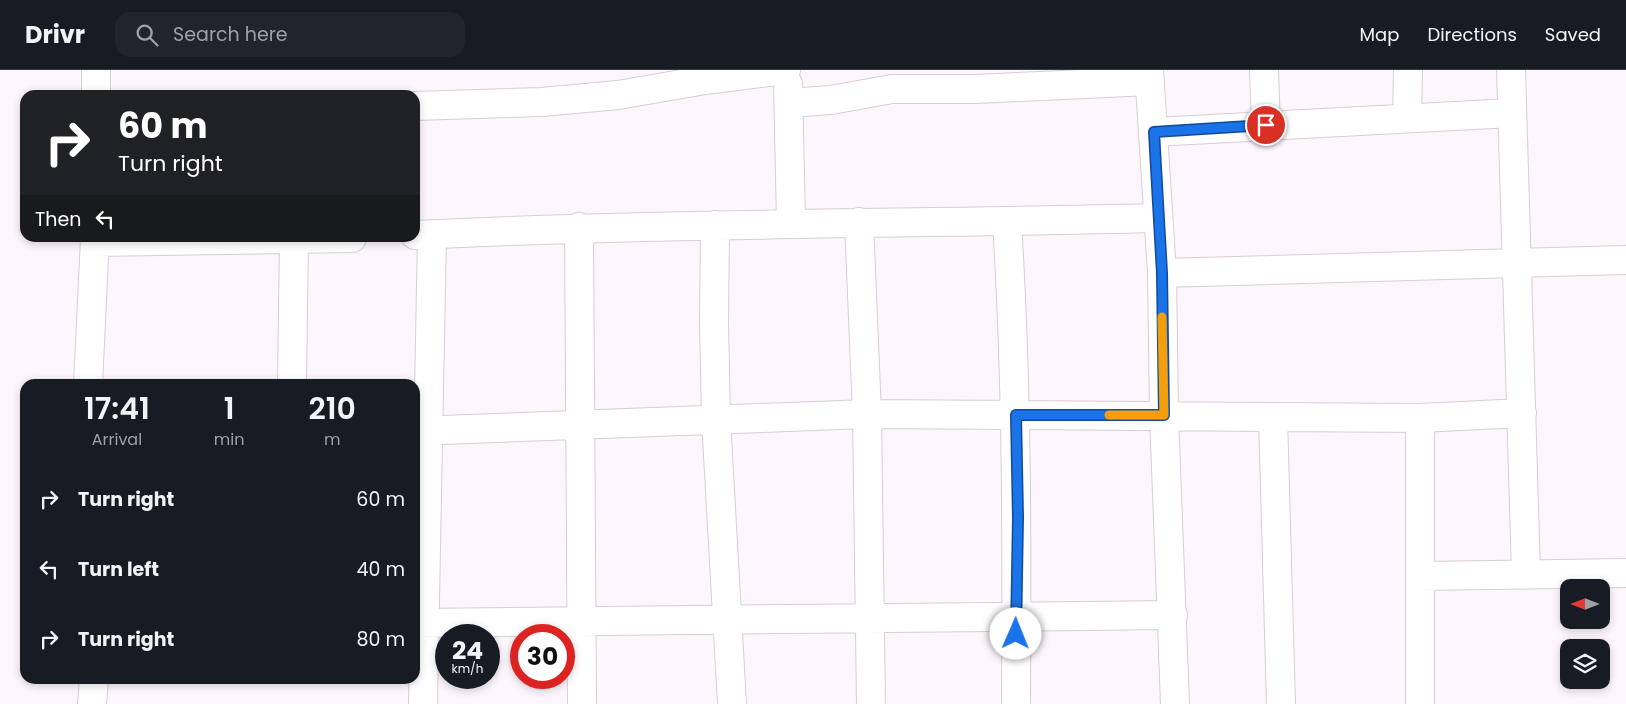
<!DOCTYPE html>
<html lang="en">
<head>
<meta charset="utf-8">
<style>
	:root { --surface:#171b24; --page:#20242c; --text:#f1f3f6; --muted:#9ea1a6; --line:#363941 }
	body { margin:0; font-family:Poppins,sans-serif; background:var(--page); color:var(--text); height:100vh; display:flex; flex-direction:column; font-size:19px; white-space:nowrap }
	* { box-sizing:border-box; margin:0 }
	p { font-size:16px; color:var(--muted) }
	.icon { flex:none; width:28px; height:28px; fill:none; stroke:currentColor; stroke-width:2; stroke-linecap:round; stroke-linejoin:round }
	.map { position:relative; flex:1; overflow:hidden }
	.panel { position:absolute; left:20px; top:309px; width:400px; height:305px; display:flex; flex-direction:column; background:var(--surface); border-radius:15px; box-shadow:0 2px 8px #0003 }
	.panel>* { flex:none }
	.guide { position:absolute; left:20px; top:20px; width:400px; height:152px; border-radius:15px; box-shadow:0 2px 8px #0003; background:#202124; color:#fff; overflow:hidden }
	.needle { width:32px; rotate:270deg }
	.tools { position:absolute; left:1560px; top:509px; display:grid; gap:10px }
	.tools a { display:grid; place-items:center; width:50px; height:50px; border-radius:10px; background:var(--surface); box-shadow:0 2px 8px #0003; font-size:25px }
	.speed { position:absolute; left:435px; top:554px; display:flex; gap:10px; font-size:25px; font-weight:700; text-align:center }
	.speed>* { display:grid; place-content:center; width:65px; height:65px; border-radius:50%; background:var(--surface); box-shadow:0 2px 8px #0003; line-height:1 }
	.speed small { font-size:12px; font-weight:400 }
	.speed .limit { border:8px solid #d22; background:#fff; color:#111 }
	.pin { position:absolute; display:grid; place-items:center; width:42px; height:42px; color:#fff; margin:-21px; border:2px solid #fff; border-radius:50%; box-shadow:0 1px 5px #0007 }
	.me { position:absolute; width:55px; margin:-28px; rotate:1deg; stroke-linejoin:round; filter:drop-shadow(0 0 4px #0008) }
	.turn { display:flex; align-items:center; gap:18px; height:105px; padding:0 15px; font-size:22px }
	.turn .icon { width:65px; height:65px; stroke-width:2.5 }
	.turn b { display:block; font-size:35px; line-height:42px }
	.then { display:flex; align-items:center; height:48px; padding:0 15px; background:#0003; gap:10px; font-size:19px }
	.eta { display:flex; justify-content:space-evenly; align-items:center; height:85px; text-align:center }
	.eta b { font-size:30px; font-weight:600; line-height:35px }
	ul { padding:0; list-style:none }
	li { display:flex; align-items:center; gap:15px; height:70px; padding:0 15px }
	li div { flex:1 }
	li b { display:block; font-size:19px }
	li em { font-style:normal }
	header { display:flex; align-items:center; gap:30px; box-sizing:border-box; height:70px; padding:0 25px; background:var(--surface); border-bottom:1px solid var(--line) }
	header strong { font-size:24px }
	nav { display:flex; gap:28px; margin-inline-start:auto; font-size:18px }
	.search { width:350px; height:45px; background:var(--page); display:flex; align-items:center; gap:12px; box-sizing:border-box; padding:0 18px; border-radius:15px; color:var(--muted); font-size:19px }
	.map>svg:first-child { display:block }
</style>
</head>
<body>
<header>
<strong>Drivr</strong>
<div class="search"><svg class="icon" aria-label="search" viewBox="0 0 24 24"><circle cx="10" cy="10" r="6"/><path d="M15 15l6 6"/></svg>Search here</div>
<nav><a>Map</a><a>Directions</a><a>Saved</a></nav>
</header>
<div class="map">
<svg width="1626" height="634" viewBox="0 0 1626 634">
	<rect width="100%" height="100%" fill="#fef6fd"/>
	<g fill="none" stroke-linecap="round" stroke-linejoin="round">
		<defs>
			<path id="street" d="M 96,0 L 96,25
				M 1149,0 L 1162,203 L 1164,345 L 1175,634
				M 1264,0 L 1266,55
				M 1511,0 L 1526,503
				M 788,14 L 791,153
				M 789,33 L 831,30 L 892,19 L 975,19 L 1150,11
				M 415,36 L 542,32 L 618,25 L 705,10 L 786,0
				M 1407,48 L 1408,0
				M 1154,62 L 1512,43
				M 859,152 L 867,344 L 871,634
				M 1007,152 C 1017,312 1017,473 1016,634
				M 715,155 L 714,252 L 716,349 L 732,634
				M 579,157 L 582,634
				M 415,165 C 663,153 910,154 1158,148
				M 95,172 L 352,168
				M 1162,203 L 1626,190
				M 88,314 L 95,168
				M 292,314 L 294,169
				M 1273,347 L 1281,634
				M 415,361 L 867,344 L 1420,348 L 1522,343
				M 1420,506 L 1626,503
				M 415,553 L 1173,545
				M 92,634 L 94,609
				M 423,634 L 432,164
				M 1420,634 L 1420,348"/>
		</defs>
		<!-- street casing -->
		<use href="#street" stroke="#d7cdd5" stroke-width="30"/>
		<!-- street -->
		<use href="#street" stroke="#fff" stroke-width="28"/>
	</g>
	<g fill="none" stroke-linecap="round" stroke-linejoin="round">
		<defs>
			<path id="route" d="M 1016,564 L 1018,447 L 1016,345 L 1164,345 L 1162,203 L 1154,62 L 1266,55"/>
		</defs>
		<!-- route casing -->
		<use href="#route" stroke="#114b97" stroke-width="12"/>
		<!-- route -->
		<use href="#route" stroke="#1a73e8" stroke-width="9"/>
		<!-- slow -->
		<path stroke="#f59e0b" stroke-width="9" d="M 1109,345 L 1164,345 L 1162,247"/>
	</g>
</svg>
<div class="tools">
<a><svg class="needle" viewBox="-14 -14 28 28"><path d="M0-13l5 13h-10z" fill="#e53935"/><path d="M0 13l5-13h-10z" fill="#9ea1a6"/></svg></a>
<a><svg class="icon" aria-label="layers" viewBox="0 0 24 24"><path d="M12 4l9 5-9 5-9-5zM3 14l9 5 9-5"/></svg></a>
</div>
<div class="speed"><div>24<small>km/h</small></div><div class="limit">30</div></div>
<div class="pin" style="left:1266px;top:55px;background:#d93025"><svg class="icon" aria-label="arrive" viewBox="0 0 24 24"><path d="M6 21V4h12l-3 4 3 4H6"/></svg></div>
<svg class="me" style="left:1016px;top:564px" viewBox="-20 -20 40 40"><circle r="19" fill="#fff"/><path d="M0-13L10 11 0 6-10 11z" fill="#1a73e8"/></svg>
<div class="guide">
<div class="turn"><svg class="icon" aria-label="right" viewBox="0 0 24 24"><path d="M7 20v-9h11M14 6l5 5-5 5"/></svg><div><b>60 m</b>Turn right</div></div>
<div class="then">Then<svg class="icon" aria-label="left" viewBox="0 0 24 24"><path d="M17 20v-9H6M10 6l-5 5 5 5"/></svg></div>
</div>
<section class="panel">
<div class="eta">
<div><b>17:41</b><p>Arrival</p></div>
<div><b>1</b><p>min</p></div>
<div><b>210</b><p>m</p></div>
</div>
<ul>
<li><svg class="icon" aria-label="right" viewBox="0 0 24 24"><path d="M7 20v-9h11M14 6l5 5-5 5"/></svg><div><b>Turn right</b></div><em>60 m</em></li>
<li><svg class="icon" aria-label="left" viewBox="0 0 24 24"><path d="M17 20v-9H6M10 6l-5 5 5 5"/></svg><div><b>Turn left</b></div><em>40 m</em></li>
<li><svg class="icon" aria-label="right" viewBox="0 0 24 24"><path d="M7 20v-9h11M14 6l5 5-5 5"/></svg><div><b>Turn right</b></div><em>80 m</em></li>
</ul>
</section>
</div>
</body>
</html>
